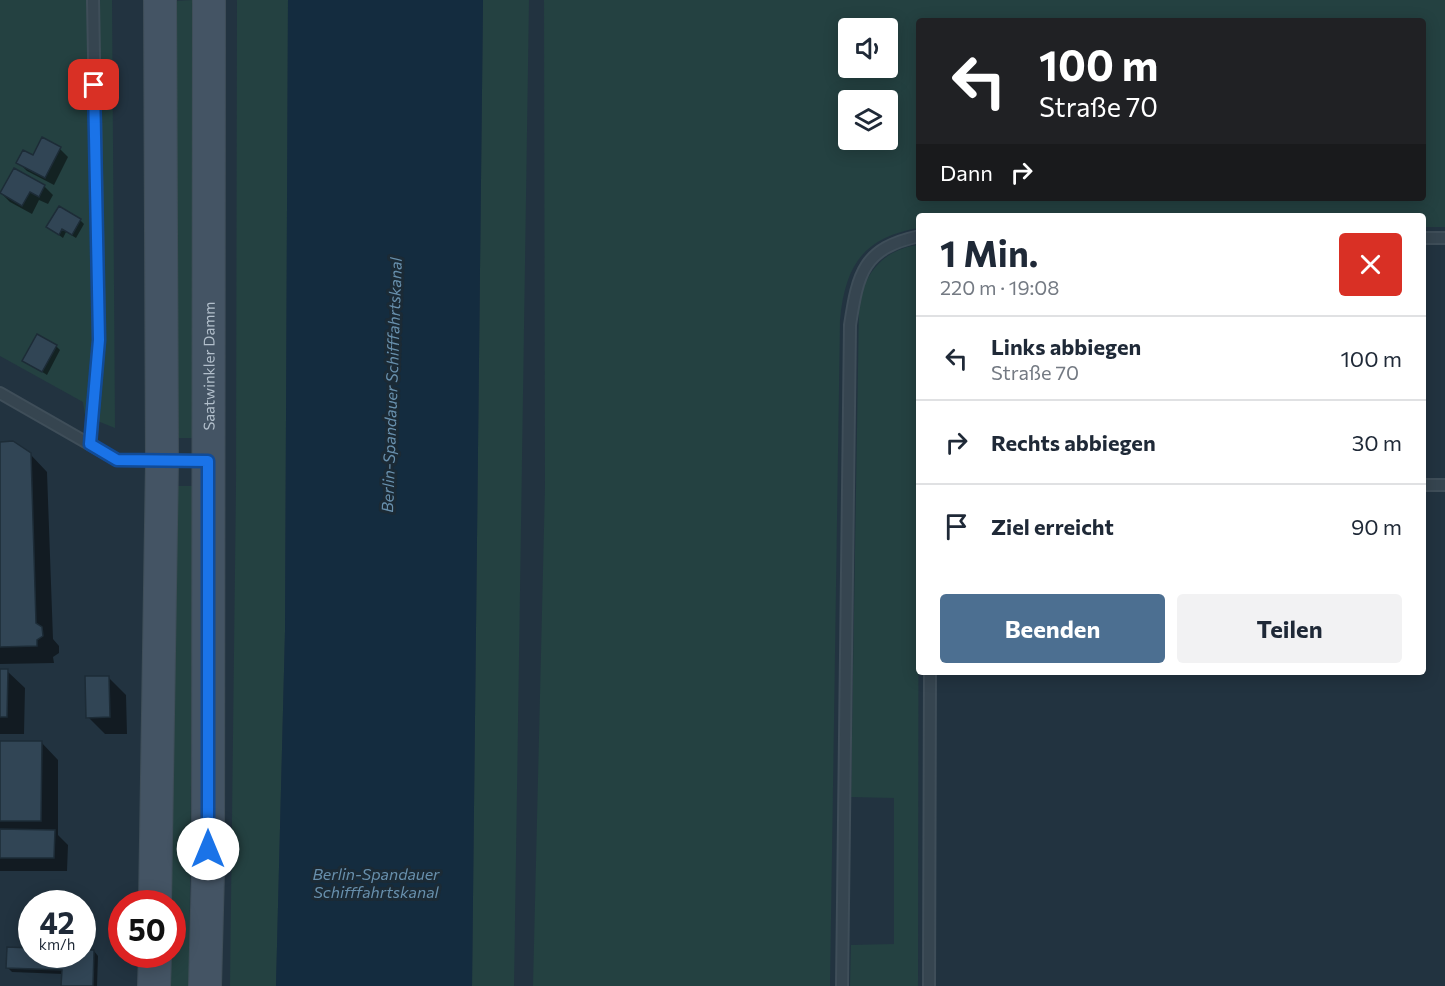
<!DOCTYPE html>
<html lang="de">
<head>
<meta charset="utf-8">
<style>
	:root { --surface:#fff; --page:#f2f2f3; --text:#1f2937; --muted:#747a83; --line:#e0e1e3; --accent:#4c6f91 }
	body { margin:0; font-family:Commissioner,sans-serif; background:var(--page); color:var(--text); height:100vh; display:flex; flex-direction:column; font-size:22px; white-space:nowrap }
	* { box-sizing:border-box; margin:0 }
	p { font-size:20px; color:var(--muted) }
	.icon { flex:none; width:33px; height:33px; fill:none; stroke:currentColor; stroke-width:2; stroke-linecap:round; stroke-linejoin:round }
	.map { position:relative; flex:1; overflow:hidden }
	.drawer { position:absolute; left:916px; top:213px; width:510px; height:462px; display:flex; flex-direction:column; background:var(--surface); border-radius:6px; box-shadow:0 3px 15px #0003 }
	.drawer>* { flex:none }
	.banner { position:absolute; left:916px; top:18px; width:510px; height:183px; border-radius:6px; box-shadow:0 3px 15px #0003; background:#202124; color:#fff; overflow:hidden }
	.fabs { position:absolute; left:838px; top:18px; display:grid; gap:12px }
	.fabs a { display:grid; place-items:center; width:60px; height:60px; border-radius:6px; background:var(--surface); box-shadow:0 3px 15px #0003; font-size:30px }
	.speed { position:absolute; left:18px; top:890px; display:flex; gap:12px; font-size:30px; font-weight:700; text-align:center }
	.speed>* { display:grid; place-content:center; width:78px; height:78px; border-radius:50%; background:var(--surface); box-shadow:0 3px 15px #0003; line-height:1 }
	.speed small { font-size:15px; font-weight:400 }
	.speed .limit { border:9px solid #d22; background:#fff; color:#111 }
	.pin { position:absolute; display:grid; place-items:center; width:51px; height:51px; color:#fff; margin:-26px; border-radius:12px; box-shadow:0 3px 9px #0006 }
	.me { position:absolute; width:66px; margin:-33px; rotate:0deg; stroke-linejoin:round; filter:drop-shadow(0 0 4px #0008) }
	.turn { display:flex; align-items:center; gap:21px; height:126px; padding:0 24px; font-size:27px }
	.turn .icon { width:78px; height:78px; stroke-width:2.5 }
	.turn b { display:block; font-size:42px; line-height:51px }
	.then { display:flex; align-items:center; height:57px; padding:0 24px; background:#0003; gap:12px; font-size:22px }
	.round { display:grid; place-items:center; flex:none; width:63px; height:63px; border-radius:6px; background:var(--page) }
	.headline { display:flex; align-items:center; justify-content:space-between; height:102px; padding:0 24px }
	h1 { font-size:36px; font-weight:700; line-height:45px }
	.action { display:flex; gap:12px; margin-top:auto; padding:12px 24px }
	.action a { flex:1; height:69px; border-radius:6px; background:var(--accent); color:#fff; font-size:24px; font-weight:700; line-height:69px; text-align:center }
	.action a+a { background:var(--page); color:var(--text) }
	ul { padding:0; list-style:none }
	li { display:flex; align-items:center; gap:18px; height:84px; padding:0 24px; border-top:2px solid var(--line) }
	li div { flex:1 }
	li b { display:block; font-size:22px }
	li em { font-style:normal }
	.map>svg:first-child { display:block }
</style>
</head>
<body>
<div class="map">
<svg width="1445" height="986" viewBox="0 0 1445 986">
	<rect width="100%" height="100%" fill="#223340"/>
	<!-- green -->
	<path fill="#244141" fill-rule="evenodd" d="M 0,0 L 112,0 L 115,428 L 85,416 L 83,402 L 0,356 Z
		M 192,0 L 194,438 L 177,438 L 175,1 Z
		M 237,0 L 288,0 L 285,632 L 276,986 L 230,986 L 236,486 Z
		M 483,0 L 529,0 L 514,986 L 472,986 Z
		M 544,0 L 1445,0 L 1445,227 L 1424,227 L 1424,216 L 920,216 L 919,228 C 863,237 845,266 840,320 L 830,986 L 533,986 L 545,487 ZM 920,21 L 1424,21 L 1424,198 L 920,198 ZM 888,28 L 888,68 L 849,68 L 849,28 ZM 888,100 L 888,140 L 849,140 L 849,100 Z
		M 919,245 L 918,986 L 850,986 L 851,945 L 894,944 L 894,798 L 851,797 L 859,306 C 863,273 886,248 919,245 Z
		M 176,486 L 194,486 L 189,986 L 170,986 Z"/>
	<!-- water -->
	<path fill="#142c3f" d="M 288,0 L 483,0 L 472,986 L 276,986 L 285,632 Z"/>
	<!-- shadow -->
	<path fill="#0007" d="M 60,149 L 68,157 L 54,185 L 27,171 L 18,162 Z
		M 44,186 L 53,195 L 48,204 L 39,200 L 32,214 L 10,202 L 1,193 Z
		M 80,220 L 84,224 L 76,238 L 66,232 L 63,238 L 48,227 Z
		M 56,346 L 60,350 L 47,375 L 24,360 Z
		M 0,443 L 30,454 L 47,472 L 53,639 L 59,646 L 59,653 L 53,657 L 54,663 L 0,664 Z
		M 0,671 L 7,671 L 25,688 L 24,734 L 0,734 Z
		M 109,678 L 126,695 L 127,734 L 105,734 L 88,717 Z
		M 0,742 L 41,742 L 58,760 L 58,835 L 68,845 L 67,871 L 0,871 Z
		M 94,951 L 98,956 L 97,986 L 63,986 L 63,974 L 12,972 L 8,968 L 32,954 L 82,954 Z"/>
	<!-- building -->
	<path fill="#314555" stroke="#1d2c37" stroke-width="1.5" d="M 42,137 L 61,147 L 45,178 L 16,163 L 23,150 L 33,155 Z
		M 14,168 L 45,185 L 39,197 L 30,192 L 22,206 L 0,193 Z
		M 59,206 L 81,219 L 72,235 L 62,229 L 59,235 L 46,227 Z
		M 37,334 L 57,345 L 42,372 L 22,361 Z
		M 13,441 L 31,453 L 36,623 L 42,627 L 43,636 L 37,640 L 37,646 L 0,647 L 0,442 Z
		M 0,669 L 8,669 L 7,717 L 0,717 Z
		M 85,676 L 109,676 L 110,717 L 86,718 Z
		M 0,741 L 42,741 L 41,821 L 0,821 Z
		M 0,829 L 55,830 L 54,858 L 0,858 Z
		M 7,947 L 32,948 L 32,954 L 82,954 L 82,950 L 94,950 L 93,986 L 61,986 L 62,970 L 6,968 Z"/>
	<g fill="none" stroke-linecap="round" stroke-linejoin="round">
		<defs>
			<path id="lane" d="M 1424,238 L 1445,238
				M 0,393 L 117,460 L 205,461
				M 90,444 L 99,340 L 93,0
				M 1424,485 L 1445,485
				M 842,986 L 850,325 C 858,273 863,248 920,236
				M 929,986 L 930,672"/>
			<g id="secondary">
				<path d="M 155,903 L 162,462 L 160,0"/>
				<path d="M 154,986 L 155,954"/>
				<path id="s1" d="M 205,986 L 208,872 L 209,0"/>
			</g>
		</defs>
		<!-- lane casing -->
		<use href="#lane" stroke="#3f4e59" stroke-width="14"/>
		<!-- secondary casing -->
		<use href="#secondary" stroke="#3f4e59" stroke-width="34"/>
		<!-- lane -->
		<use href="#lane" stroke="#364550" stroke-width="10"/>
		<!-- secondary -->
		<use href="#secondary" stroke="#445464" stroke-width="32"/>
	</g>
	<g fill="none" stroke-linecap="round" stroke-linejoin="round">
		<defs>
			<path id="route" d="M 94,85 L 99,340 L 90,444 L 117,460 L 208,461 L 208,849"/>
		</defs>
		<!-- route casing -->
		<use href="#route" stroke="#114b97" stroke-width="15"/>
		<!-- route -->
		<use href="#route" stroke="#1a73e8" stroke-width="10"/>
	</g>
	<g text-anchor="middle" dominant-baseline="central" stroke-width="6" stroke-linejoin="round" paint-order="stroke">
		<!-- street labels -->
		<g font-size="15" fill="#b2bfcb" stroke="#1b2a35">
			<text stroke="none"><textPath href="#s1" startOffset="620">Saatwinkler Damm</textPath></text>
		</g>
		<!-- water labels -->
		<g font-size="16" font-style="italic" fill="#6890ad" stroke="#1b2a35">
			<text transform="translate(391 385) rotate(-88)">Berlin-Spandauer Schifffahrtskanal</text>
			<text x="376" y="873">Berlin-Spandauer<tspan x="376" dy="18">Schifffahrtskanal</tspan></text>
		</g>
	</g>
</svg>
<div class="fabs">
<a><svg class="icon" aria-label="sound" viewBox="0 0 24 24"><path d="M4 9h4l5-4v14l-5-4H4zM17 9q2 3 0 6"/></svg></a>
<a><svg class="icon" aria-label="layers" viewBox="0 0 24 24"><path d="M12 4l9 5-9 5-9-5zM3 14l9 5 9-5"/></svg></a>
</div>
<div class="speed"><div>42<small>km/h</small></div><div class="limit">50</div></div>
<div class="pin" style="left:94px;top:85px;background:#d93025"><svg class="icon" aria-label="arrive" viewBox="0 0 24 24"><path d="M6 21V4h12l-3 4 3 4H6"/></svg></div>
<svg class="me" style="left:208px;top:849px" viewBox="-20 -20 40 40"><circle r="19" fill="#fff"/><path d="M0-13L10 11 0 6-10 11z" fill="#1a73e8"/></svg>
<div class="banner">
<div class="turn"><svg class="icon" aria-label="left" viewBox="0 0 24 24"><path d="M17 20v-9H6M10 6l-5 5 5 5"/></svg><div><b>100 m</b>Straße 70</div></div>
<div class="then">Dann<svg class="icon" aria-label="right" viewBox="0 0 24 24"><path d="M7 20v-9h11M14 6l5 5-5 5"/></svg></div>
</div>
<section class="drawer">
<div class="headline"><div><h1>1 Min.</h1><p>220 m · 19:08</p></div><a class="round" style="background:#d93025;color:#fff"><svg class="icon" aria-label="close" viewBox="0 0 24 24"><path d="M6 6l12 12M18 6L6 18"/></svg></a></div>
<ul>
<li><svg class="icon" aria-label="left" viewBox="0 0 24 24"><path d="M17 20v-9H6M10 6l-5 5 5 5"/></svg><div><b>Links abbiegen</b><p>Straße 70</p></div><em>100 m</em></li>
<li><svg class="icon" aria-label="right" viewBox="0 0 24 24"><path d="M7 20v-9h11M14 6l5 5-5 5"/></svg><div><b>Rechts abbiegen</b></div><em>30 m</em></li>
<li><svg class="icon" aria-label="arrive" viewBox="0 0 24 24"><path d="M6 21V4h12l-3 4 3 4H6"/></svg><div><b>Ziel erreicht</b></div><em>90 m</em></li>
</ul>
<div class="action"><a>Beenden</a><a>Teilen</a></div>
</section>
</div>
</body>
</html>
